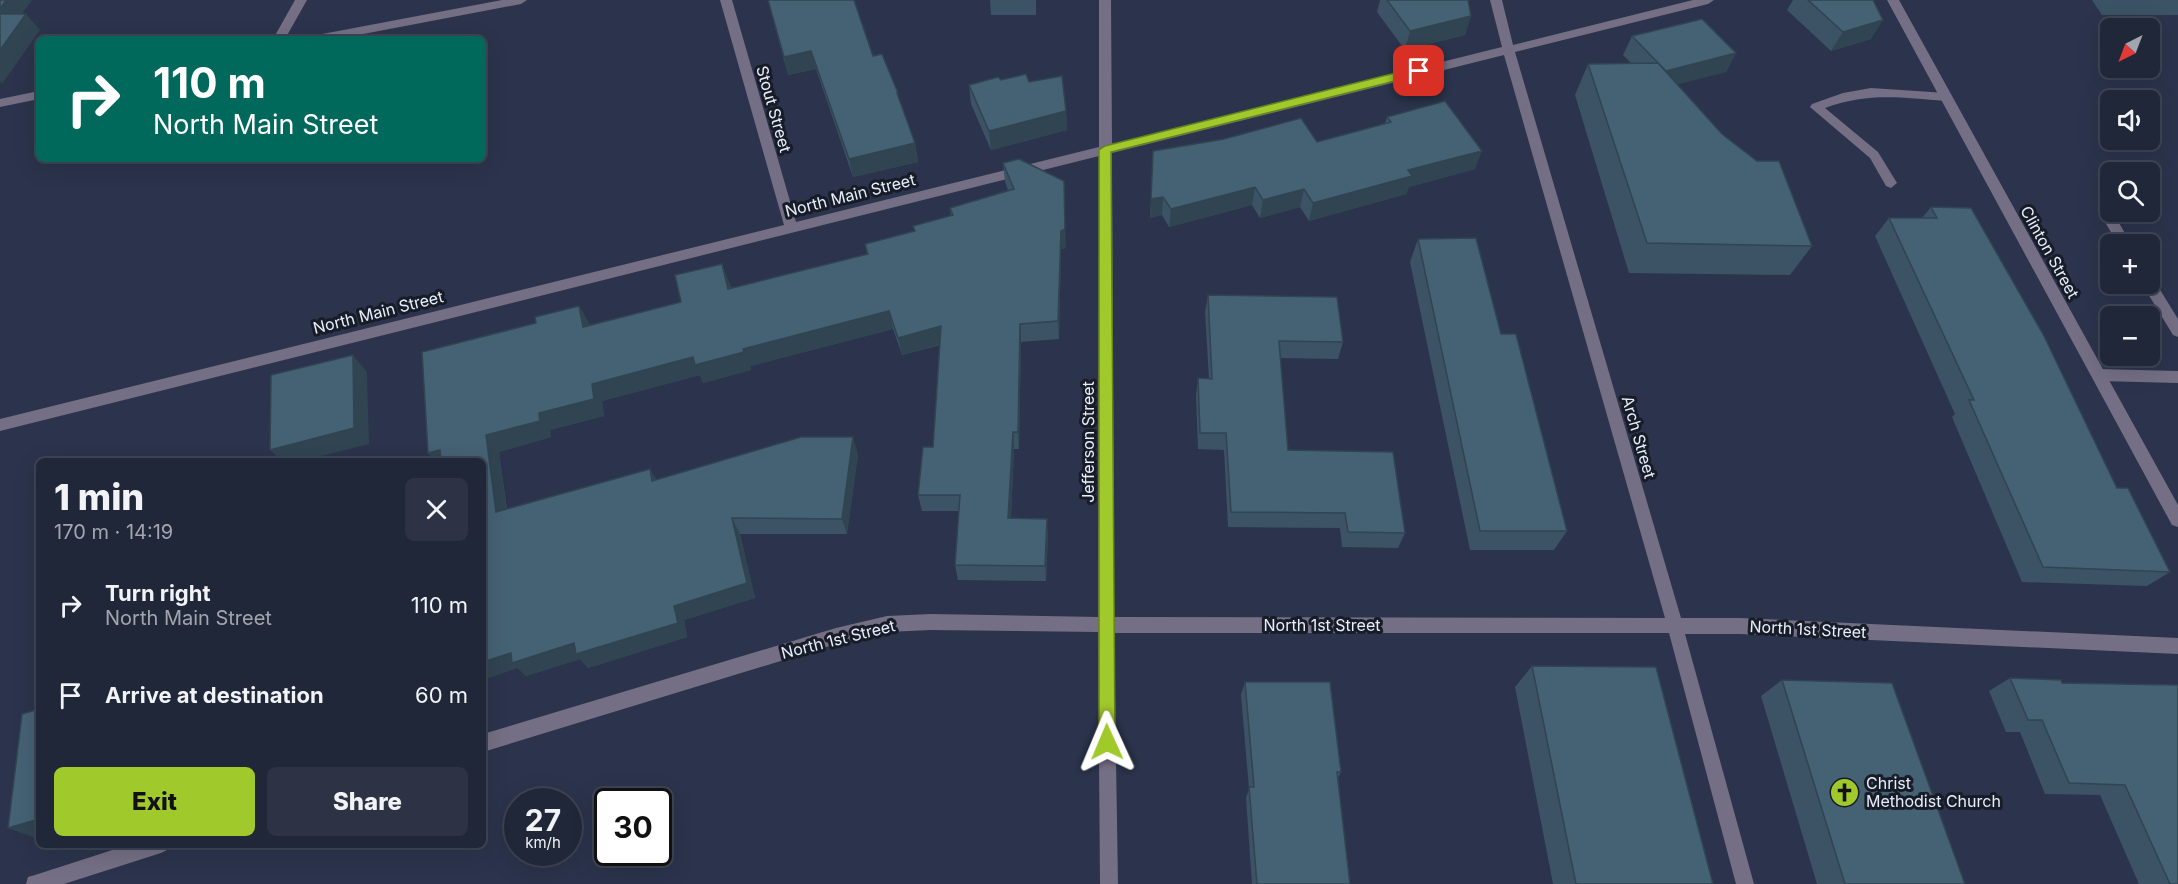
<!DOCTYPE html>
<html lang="en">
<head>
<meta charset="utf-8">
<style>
	:root { --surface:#202739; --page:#2d3344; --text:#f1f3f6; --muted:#a2a5ae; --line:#3d4453; --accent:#a0c92c }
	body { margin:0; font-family:Inter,sans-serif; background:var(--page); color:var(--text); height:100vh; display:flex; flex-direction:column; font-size:22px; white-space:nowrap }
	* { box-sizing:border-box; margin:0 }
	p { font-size:20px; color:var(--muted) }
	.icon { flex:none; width:33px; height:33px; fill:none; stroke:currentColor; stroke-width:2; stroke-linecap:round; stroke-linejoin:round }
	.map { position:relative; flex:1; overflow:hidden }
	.side { position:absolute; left:36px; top:458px; width:450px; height:390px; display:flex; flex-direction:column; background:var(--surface); border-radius:9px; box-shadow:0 6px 24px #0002,0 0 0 2px var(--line) }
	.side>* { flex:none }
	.top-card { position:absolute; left:36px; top:36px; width:450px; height:126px; border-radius:9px; box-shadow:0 6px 24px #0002,0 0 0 2px var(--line); background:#00695c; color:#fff; overflow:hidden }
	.needle { width:39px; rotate:222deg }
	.tools { position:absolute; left:2100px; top:18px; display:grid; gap:12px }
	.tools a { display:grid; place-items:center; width:60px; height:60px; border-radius:9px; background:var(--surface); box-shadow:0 6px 24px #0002,0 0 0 2px var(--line); font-size:30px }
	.speed { position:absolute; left:504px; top:788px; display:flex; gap:12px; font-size:30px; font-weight:700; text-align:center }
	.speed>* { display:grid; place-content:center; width:78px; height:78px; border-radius:50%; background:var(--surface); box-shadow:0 6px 24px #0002,0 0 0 2px var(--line); line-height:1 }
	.speed small { font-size:15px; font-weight:400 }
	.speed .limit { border:3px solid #111; border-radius:9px; background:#fff; color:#111 }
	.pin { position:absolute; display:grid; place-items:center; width:51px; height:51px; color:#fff; margin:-26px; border-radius:12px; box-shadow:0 3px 9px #0006 }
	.me { position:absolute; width:66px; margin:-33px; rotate:359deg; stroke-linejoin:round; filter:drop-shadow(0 0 4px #0008) }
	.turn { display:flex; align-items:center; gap:21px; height:126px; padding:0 18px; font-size:27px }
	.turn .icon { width:78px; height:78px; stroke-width:2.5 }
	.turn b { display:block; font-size:42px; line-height:51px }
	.round { display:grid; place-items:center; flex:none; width:63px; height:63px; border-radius:9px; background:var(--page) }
	.head { display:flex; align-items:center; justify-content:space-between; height:102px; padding:0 18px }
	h1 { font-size:36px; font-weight:800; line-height:45px }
	.cta { display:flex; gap:12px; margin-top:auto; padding:12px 18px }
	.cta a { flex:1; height:69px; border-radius:9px; background:var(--accent); color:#111; font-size:24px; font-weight:800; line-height:69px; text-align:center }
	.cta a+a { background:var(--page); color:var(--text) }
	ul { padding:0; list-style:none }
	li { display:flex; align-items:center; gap:18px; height:90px; padding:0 18px }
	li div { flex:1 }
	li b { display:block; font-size:22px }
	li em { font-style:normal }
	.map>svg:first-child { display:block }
</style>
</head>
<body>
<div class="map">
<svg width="2178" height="884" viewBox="0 0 2178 884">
	<rect width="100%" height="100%" fill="#2b344c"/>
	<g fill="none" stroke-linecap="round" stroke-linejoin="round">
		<!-- service -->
		<path fill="#746f84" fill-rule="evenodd" d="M 1871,88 L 1946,93 L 1952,97 L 1946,101 C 1900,98 1870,92 1825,108 L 1878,152 L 1897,183 L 1891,188 L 1886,186 L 1870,158 L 1810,107 L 1812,104 L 1843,93 Z
			M 2109,212 L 2114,214 L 2131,244 L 2118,244 L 2102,217 Z
			M 2150,279 L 2154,280 L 2178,319 L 2178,337 L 2173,335 L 2142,284 L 2150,284 Z
			M 2099,369 L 2178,371 L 2178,383 L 2099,381 L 2094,379 L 2092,375 L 2094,371 Z"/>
		<!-- minor -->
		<path fill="#746f84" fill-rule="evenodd" d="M 295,0 L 307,0 L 285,39 L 273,39 Z
			M 720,0 L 732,0 L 796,222 L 1099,147 L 1099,0 L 1111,0 L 1112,144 L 1502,47 L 1490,0 L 1502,0 L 1513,45 L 1693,0 L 1714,0 L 1708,4 L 1515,52 L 1681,618 L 1740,618 L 2178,638 L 2178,654 L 1740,634 L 1685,634 L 1754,884 L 1736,884 L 1669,633 L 1114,633 L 1118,884 L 1100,884 L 1098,632 L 931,630 L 887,632 L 836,644 L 483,752 L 483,734 L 836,628 L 887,616 L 931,614 L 1098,617 L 1099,156 L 0,431 L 0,419 L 784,225 ZM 1504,55 L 1665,618 L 1114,617 L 1112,153 Z
			M 1887,0 L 1899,0 L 2178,505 L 2178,527 L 2172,525 Z
			M 131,844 L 170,844 L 167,850 L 161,853 L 64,884 L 26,884 L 28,877 L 35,875 Z"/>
		<!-- tertiary -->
		<path fill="#746f84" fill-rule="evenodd" d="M 502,0 L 527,0 L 521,4 L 337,39 L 311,39 L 317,35 Z
			M 39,91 L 39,99 L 0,107 L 0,99 Z"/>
	</g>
	<!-- wall -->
	<path fill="#3b5364" d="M 768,0 L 873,56 L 900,103 L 915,143 L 918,162 L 853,177 L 816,69 L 788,75 Z
		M 990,0 L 1036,0 L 1036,15 L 991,15 Z
		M 1380,0 L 1468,0 L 1471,16 L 1465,35 L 1405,50 L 1377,12 Z
		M 1793,0 L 1873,0 L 1871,39 L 1831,51 L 1787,10 Z
		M 2092,0 L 2178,0 L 2178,15 L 2102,15 Z
		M 1632,36 L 1736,53 L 1726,72 L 1677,84 L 1812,246 L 1790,275 L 1629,273 L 1575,95 L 1588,64 L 1631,63 L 1623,55 Z
		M 1001,80 L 1029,82 L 1066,111 L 1067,130 L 991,150 L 971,104 L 969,85 Z
		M 1387,117 L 1475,169 L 1409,187 L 1406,194 L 1309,221 L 1300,207 L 1260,218 L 1252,205 L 1169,227 L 1162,215 L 1150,218 L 1153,151 L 1317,142 L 1385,123 Z
		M 1003,163 L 1066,248 L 1061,249 L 1059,339 L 1021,342 L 1019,449 L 1014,449 L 1011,518 L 1048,534 L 1046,581 L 958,580 L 955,565 L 959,511 L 922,511 L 918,495 L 933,447 L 940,345 L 902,355 L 893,329 L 750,366 L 751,370 L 703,383 L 700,375 L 602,401 L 604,416 L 550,430 L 551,437 L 499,452 L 507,509 L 656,479 L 858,454 L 847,534 L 740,534 L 755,598 L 684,620 L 687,637 L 588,668 L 580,659 L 526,676 L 518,668 L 483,460 L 434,460 L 428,453 L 536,323 L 579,306 L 590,325 L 681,302 L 729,282 L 731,288 L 867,254 L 865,244 L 914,231 L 913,226 L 951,216 L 950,208 L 1008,190 L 1005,182 Z
		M 1931,207 L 2117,488 L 2170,572 L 2147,586 L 2022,582 L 1952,417 L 1955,414 L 1875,236 L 1889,218 L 1922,218 Z
		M 1418,239 L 1567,531 L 1554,550 L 1470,550 L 1410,262 Z
		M 1208,295 L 1343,342 L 1338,359 L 1280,358 L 1288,450 L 1405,533 L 1398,548 L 1342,547 L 1340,528 L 1228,527 L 1224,450 L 1198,449 L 1196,395 L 1198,378 L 1209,379 L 1205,312 Z
		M 1532,666 L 1713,884 L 1553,884 L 1515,687 Z
		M 2010,678 L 2062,683 L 2178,685 L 2178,884 L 2139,884 L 2100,795 L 2045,794 L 2020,732 L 2006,732 L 1989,691 Z
		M 1782,680 L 1965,884 L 1817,884 L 1761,696 Z
		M 1245,682 L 1341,772 L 1338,778 L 1350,884 L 1252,884 L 1246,798 L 1249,789 L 1241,695 Z"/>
	<!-- shaded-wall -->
	<path fill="#304451" d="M 6,0 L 32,0 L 10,30 L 0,19 L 0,9 Z
		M 26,14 L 40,30 L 2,84 L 0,81 L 0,50 Z
		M 1471,16 L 1465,35 L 1405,50 L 1410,31 Z
		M 1883,20 L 1871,39 L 1831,51 L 1843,32 Z
		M 811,51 L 816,69 L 788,75 L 784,57 Z
		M 1736,53 L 1726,72 L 1656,90 L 1665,71 Z
		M 1066,111 L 1067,130 L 991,150 L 989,131 Z
		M 915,143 L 918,162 L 853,177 L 849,159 Z
		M 1482,151 L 1475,169 L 1409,187 L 1406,194 L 1309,221 L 1313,203 L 1408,170 Z
		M 1064,181 L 1066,248 L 1061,249 L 1059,339 L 1058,321 L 1061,231 Z
		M 1255,187 L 1252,205 L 1169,227 L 1171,209 Z
		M 1304,189 L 1300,207 L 1260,218 L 1263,200 Z
		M 1163,197 L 1162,215 L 1150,218 L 1151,199 Z
		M 722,264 L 729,282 L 735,307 L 728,289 Z
		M 579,306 L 589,324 L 593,345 L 583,327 Z
		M 889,311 L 893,329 L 750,366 L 751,370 L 703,383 L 700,375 L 602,401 L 604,416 L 550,430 L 551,437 L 499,452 L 509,528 L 496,512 L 486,435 L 539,413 L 592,384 L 693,357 L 743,349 Z
		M 1020,324 L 1021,342 L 1019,449 L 1018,432 Z
		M 941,326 L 944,343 L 902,355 L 898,338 Z
		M 353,355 L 367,372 L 369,444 L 306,460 L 281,460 L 270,450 Z
		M 1013,432 L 1014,449 L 1010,534 L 1008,518 Z
		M 853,437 L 858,454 L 847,534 L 842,519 Z
		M 440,450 L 449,460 L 434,460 L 428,453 Z
		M 650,469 L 660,485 L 652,481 Z
		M 732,518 L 740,534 L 755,598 L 684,620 L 687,637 L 588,668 L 580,659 L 526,676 L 518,668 L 483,680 L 483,662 L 511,653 L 674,606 Z
		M 1047,519 L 1048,534 L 1046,581 L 1045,566 Z
		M 39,819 L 39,837 L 35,838 L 8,828 Z"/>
	<!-- building -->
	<path fill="#456174" stroke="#304451" stroke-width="1.5" d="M 0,0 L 6,0 L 0,9 Z
		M 768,0 L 854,0 L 873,56 L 882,54 L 898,93 L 897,93 L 915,143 L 849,159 L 811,51 L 784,57 Z
		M 1387,0 L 1468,0 L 1471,16 L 1410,31 Z
		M 1808,0 L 1873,0 L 1883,20 L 1843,32 Z
		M 0,14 L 26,14 L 0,50 Z
		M 1702,19 L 1736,53 L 1666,71 L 1632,36 Z
		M 1658,63 L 1722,134 L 1757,161 L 1779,161 L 1812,246 L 1647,243 L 1588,64 Z
		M 1026,74 L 1029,82 L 1062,76 L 1066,111 L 989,131 L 969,85 L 998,77 L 1001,80 Z
		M 1445,101 L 1482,151 L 1408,170 L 1412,176 L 1313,203 L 1304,189 L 1263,200 L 1255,187 L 1171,209 L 1163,197 L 1151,199 L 1153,151 L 1224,139 L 1301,118 L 1317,142 L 1391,122 L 1387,117 Z
		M 1019,159 L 1064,181 L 1065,229 L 1061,231 L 1058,321 L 1020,324 L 1018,432 L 1013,432 L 1008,518 L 1047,519 L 1045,566 L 955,565 L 960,495 L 918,495 L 923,447 L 933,447 L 941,326 L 898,338 L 889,311 L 743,349 L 744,352 L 695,365 L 693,357 L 592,384 L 594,399 L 539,413 L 540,421 L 486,435 L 496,512 L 650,469 L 652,481 L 801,437 L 853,437 L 842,519 L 732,518 L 747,583 L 674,606 L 678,623 L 576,654 L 574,643 L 512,663 L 511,653 L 483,662 L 483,460 L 441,460 L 440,450 L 428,453 L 422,352 L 536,323 L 535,317 L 579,306 L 583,327 L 681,302 L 675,275 L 722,264 L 728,289 L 868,254 L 865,244 L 915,231 L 913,226 L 953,215 L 950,208 L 1014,189 L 1003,163 Z
		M 1931,207 L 1971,208 L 2044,336 L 2117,488 L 2128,488 L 2170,572 L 2043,567 L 1969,400 L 1974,400 L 1889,218 L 1937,218 Z
		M 1476,238 L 1501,334 L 1516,334 L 1567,531 L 1480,531 L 1418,239 Z
		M 1208,295 L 1337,297 L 1343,342 L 1279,341 L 1288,450 L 1393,452 L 1405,533 L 1348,532 L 1345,513 L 1231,512 L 1226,433 L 1200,433 L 1198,378 L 1212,379 Z
		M 353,355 L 354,428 L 270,450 L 271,375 Z
		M 1532,666 L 1656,667 L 1713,884 L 1576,884 Z
		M 2010,678 L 2061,680 L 2062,683 L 2178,685 L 2178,884 L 2170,884 L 2125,785 L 2069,783 L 2042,720 L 2028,720 Z
		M 1782,680 L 1892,683 L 1965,884 L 1845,884 Z
		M 1245,682 L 1330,682 L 1341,772 L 1337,772 L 1350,884 L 1257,884 L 1249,787 L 1254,787 Z
		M 39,709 L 39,819 L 8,828 L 22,714 Z"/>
	<!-- route -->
	<path fill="#a0c92c" stroke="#68831d" stroke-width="1.5" d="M 1419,67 L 1423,69 L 1423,74 L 1111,152 L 1115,742 L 1113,748 L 1107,750 L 1102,748 L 1099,742 L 1099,150 L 1105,146 Z"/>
	<!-- icons -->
	<defs>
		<symbol id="church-disc" viewBox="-11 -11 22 22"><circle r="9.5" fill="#a0c92c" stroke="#181c27"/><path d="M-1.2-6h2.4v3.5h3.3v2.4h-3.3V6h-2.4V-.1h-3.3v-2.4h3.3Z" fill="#111"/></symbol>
	</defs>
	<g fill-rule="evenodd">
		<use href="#church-disc" x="1828" y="776" width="33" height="33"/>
	</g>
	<g text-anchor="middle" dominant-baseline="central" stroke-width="6" stroke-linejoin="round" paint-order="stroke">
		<!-- street labels -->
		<g font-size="16" fill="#e7eefd" stroke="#181c27">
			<text transform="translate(774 109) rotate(74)">Stout Street</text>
			<text transform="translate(850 195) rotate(-14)">North Main Street</text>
			<text transform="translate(2050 252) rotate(61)">Clinton Street</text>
			<text transform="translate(378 312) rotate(-14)">North Main Street</text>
			<text transform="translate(1639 437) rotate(74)">Arch Street</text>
			<text transform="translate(1088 442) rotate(-90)">Jefferson Street</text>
			<text x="1322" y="625">North 1st Street</text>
			<text transform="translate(1808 629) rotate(3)">North 1st Street</text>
			<text transform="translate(838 639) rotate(-14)">North 1st Street</text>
		</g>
		<!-- poi labels -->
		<g font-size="16" fill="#e7eefd" stroke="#181c27" text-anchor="start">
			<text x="1866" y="783">Christ<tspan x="1866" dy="18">Methodist Church</tspan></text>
		</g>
	</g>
</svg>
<div class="tools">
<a><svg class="needle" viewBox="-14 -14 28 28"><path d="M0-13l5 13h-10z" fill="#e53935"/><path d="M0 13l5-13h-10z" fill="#a2a5ae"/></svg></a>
<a><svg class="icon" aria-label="sound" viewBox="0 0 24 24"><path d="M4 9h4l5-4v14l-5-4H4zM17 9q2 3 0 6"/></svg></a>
<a><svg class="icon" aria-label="search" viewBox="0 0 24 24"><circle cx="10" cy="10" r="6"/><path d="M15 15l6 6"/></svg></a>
<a>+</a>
<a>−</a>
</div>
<div class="speed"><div>27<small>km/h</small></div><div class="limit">30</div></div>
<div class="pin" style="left:1419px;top:71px;background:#d93025"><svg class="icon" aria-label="arrive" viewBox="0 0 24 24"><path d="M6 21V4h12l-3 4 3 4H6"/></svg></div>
<svg class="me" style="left:1107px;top:742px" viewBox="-20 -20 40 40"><path d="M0-17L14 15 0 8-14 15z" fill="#a0c92c" stroke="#fff" stroke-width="4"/></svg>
<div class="top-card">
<div class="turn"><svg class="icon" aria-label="right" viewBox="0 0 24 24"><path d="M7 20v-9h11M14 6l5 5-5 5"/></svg><div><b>110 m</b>North Main Street</div></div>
</div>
<section class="side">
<div class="head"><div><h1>1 min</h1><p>170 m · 14:19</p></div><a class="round"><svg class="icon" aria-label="close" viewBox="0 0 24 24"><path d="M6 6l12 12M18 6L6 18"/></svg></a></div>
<ul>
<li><svg class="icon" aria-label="right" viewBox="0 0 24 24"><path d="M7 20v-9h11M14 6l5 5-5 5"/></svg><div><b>Turn right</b><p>North Main Street</p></div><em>110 m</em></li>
<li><svg class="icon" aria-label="arrive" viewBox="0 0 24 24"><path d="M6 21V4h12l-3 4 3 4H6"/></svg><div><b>Arrive at destination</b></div><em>60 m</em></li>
</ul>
<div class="cta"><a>Exit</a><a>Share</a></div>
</section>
</div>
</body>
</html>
